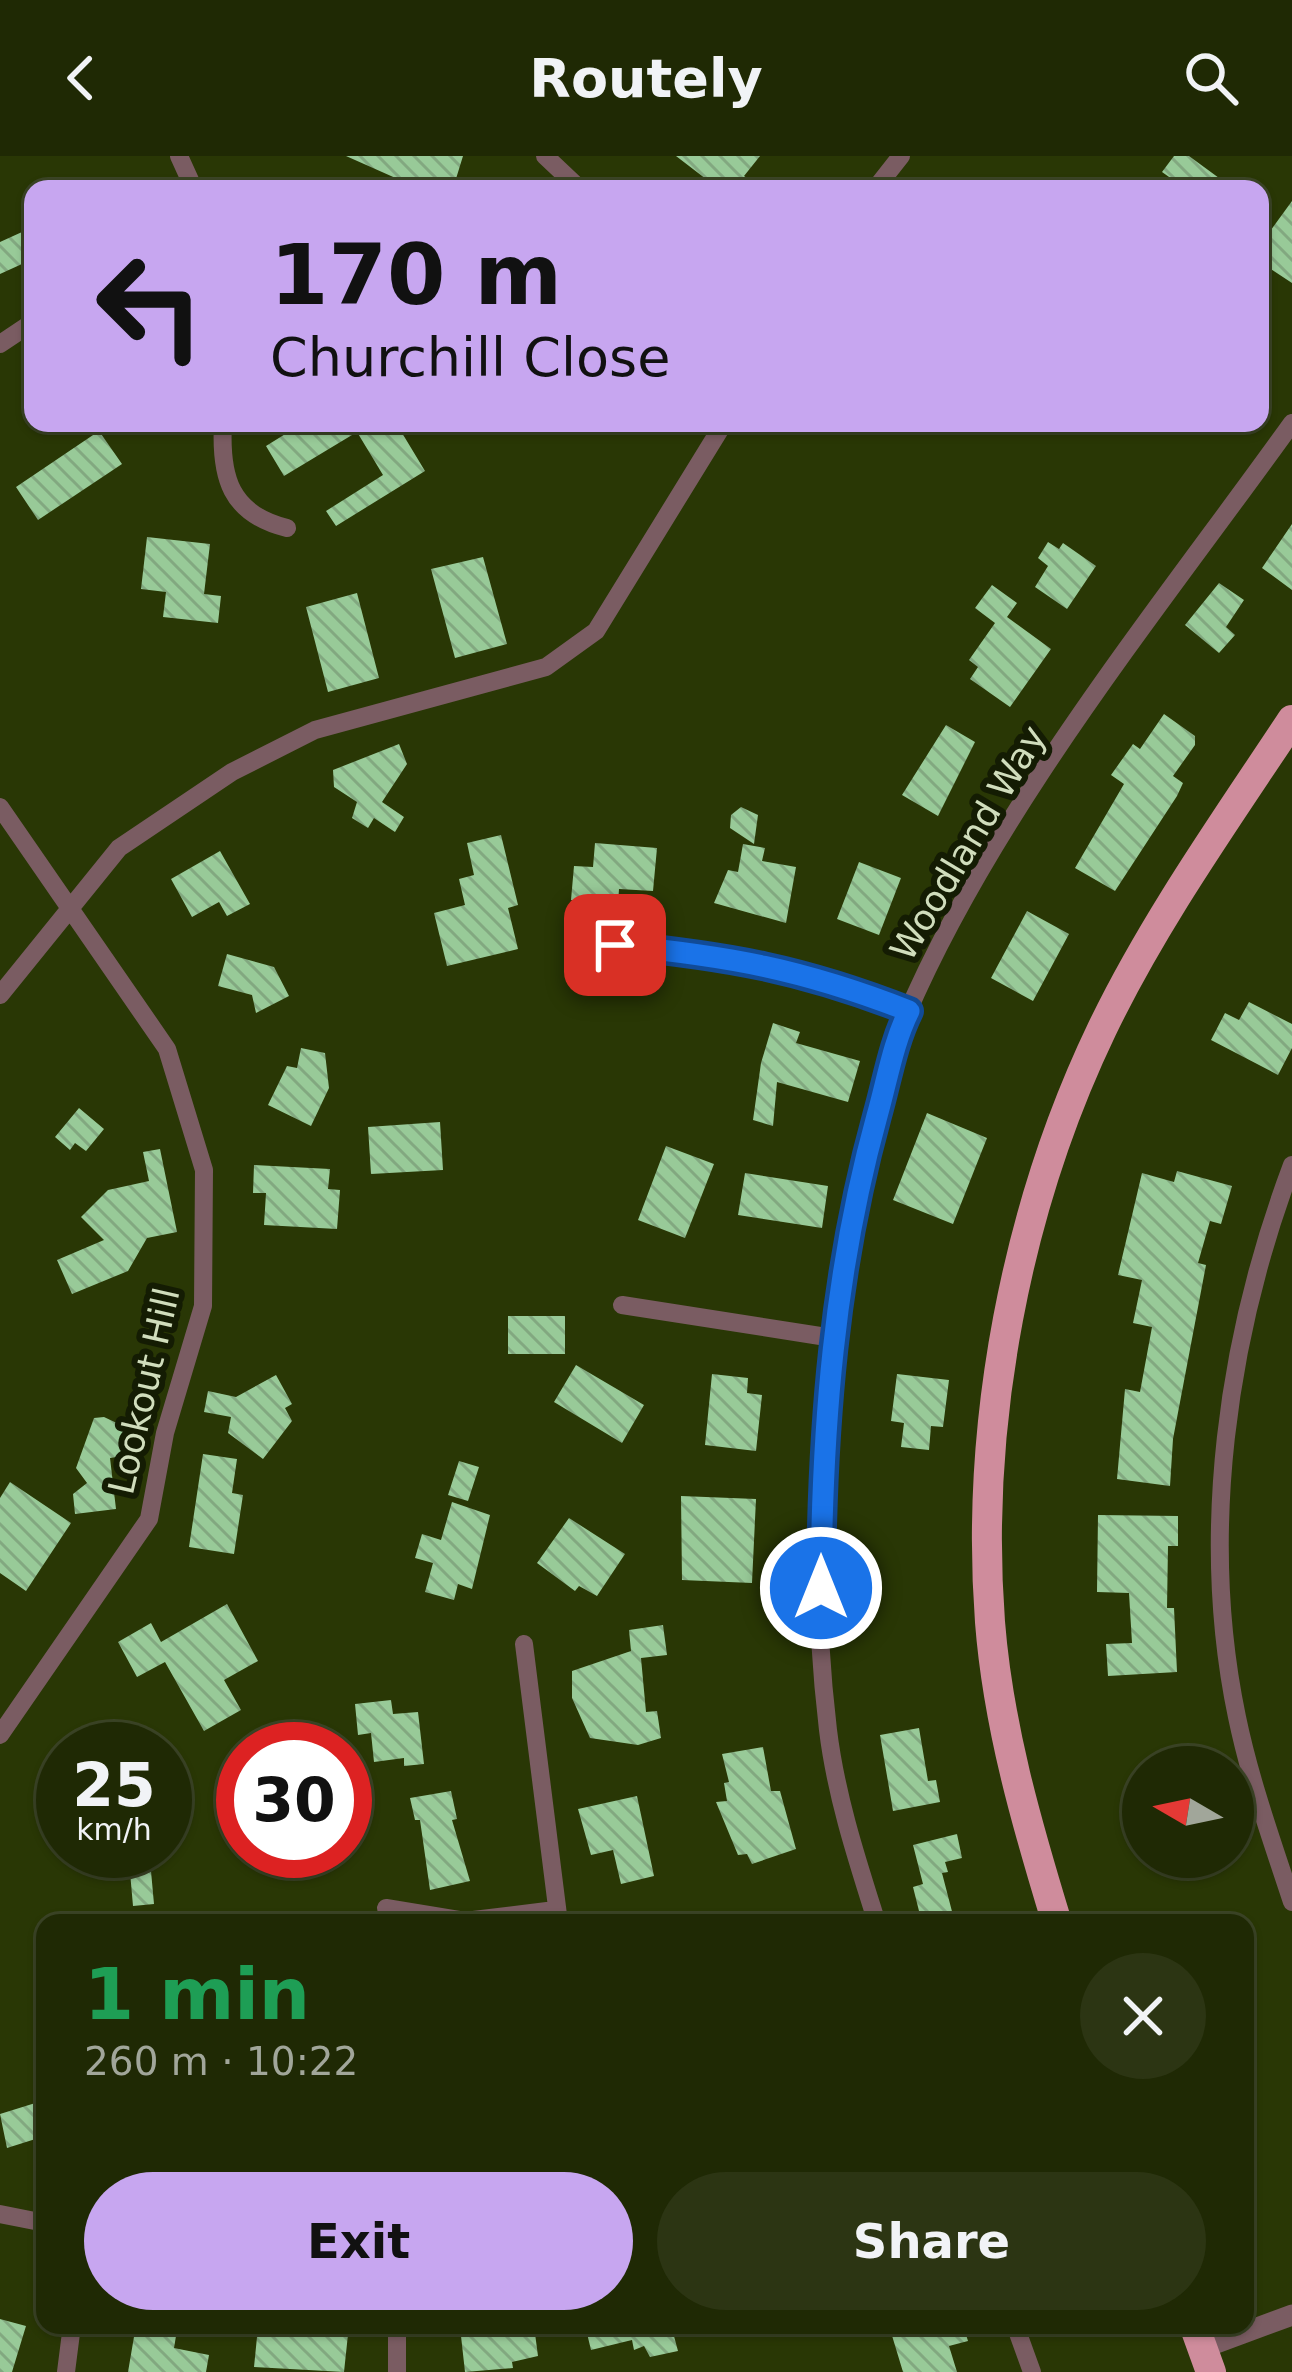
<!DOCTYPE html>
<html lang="en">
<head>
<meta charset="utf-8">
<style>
	:root { --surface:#1f2904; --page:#2c3513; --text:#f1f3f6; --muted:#a1a69a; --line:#3c4526; --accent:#c7a6f0 }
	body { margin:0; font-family:"DejaVu Sans",sans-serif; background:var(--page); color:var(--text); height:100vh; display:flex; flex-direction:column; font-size:45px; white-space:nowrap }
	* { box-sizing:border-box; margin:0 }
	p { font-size:39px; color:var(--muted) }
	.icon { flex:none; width:66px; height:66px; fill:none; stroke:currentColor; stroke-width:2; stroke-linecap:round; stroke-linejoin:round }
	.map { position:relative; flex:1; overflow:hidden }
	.sheet { position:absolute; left:36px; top:1758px; width:1218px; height:420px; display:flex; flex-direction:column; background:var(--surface); border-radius:24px; box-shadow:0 3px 9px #0004,0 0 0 3px var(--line) }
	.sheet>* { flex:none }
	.guide { position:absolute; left:24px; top:24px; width:1245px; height:252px; border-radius:24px; box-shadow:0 3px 9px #0004,0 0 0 3px var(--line); background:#c7a6f0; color:#111; overflow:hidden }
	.needle { width:78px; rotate:279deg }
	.buttons { position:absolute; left:1122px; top:1590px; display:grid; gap:24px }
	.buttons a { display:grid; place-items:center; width:132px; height:132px; border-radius:50%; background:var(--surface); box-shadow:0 3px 9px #0004,0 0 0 3px var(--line); font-size:60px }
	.speed { position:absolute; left:36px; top:1566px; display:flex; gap:24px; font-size:60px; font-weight:700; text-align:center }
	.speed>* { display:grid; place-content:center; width:156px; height:156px; border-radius:50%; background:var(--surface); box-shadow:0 3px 9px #0004,0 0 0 3px var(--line); line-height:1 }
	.speed small { font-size:30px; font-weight:400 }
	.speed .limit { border:18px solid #d22; background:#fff; color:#111 }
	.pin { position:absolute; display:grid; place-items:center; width:102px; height:102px; color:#fff; margin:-51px; border-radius:24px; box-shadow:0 6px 18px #0006 }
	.me { position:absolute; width:132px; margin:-66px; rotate:0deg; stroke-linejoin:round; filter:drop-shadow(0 0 9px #0008) }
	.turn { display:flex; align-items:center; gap:42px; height:252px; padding:0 48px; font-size:54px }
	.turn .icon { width:156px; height:156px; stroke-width:2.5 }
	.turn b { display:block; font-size:84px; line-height:102px }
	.round { display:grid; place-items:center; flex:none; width:126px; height:126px; border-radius:63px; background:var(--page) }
	.headline { display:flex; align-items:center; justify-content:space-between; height:204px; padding:0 48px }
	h1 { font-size:72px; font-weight:700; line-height:90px; color:#1e9e55 }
	.button { display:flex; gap:24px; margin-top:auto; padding:24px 48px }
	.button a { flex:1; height:138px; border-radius:72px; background:var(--accent); color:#111; font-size:48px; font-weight:700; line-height:138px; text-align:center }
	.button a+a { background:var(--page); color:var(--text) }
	header { display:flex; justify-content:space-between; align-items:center; height:156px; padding:0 48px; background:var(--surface); font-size:54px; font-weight:700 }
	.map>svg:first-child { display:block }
</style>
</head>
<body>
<header><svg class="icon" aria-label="back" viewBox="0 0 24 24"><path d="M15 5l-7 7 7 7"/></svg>Routely<svg class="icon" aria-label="search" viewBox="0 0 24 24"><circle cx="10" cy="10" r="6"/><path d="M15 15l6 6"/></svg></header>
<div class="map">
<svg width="1292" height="2216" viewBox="0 0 1292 2216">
	<defs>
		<pattern id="building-back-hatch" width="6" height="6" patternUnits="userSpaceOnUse" patternTransform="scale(3)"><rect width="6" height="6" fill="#98ca98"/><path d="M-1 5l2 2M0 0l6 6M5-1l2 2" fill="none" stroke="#82a880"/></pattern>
	</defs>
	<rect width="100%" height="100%" fill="#293705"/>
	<!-- building -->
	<path fill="url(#building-back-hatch)" d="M 346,0 L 463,0 L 455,26 L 433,33 L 403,33 L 400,24 Z
		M 676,0 L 760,0 L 744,20 L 762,33 L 719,33 Z
		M 1174,0 L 1189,0 L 1234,33 L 1186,33 L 1162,16 Z
		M 1292,45 L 1292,127 L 1260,106 L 1260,89 Z
		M 33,71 L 33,103 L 0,118 L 0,86 Z
		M 303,267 L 396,267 L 425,315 L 336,370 L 326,355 L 383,319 L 357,276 L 284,320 L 266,290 Z
		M 99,275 L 122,308 L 38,364 L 16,331 Z
		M 1292,368 L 1292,434 L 1262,412 Z
		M 147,381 L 210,388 L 204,438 L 221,440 L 218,467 L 163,461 L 166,436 L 141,433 Z
		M 1048,386 L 1059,393 L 1063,387 L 1096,410 L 1067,453 L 1035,431 L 1048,410 L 1038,402 Z
		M 483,401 L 507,488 L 455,502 L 431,413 Z
		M 1219,427 L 1244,444 L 1226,471 L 1235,479 L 1219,497 L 1185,469 Z
		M 992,429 L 1017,447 L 1007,461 L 1051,493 L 1010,551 L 970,523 L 978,511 L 969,504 L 995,467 L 975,452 Z
		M 357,437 L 379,522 L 328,536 L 306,451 Z
		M 1164,558 L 1195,580 L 1195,589 L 1173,620 L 1183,627 L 1177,640 L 1115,735 L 1075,712 L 1124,628 L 1111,619 L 1133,588 L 1140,593 Z
		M 946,569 L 975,586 L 938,660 L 902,639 Z
		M 399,588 L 407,608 L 382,646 L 404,661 L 395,676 L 374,662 L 368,672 L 352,662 L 357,646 L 334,631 L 333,614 Z
		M 741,651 L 758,659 L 754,688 L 730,672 L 731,659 Z
		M 501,679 L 518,749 L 508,752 L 518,793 L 447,810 L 434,757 L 465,749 L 459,723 L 474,719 L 467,687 Z
		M 595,687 L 657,692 L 653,735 L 619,733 L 618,748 L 571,744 L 574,710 L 593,711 Z
		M 743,688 L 765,692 L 762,705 L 796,711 L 786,767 L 714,747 L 728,714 L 738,716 Z
		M 220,695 L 250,748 L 227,760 L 219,746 L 192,761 L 171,723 Z
		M 859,706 L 901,722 L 879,779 L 837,763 Z
		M 1027,755 L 1069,778 L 1033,845 L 991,822 Z
		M 227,798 L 274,811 L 289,840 L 256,857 L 252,839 L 218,830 Z
		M 1249,846 L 1292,868 L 1292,892 L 1278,919 L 1211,884 L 1225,857 L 1239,864 Z
		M 773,867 L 800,876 L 796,887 L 860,905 L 848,946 L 777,926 L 773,970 L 753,964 L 761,907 Z
		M 301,892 L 325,897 L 329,932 L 311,970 L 268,949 L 287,910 L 297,912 Z
		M 79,952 L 104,973 L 86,995 L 75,987 L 70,994 L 55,981 Z
		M 927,957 L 987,982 L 953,1068 L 893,1044 Z
		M 440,966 L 443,1014 L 371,1018 L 368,971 Z
		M 666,990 L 714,1008 L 685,1082 L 638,1064 Z
		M 160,993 L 177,1076 L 147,1082 L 128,1115 L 72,1138 L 57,1104 L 104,1084 L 81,1061 L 108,1034 L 149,1025 L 143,996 Z
		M 254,1009 L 330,1013 L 328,1033 L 340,1034 L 337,1073 L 264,1069 L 266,1037 L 253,1037 Z
		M 1177,1015 L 1232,1030 L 1221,1068 L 1210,1065 L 1198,1107 L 1206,1109 L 1173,1283 L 1170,1330 L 1117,1323 L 1125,1233 L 1140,1236 L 1152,1171 L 1133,1167 L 1142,1124 L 1118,1119 L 1142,1017 L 1174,1026 Z
		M 745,1017 L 828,1030 L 822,1072 L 738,1059 Z
		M 508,1160 L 565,1160 L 565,1198 L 508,1198 Z
		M 576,1209 L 644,1249 L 622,1287 L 554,1246 Z
		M 712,1218 L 748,1222 L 747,1237 L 762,1239 L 756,1295 L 705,1289 Z
		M 897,1218 L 949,1224 L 943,1271 L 931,1270 L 929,1294 L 901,1291 L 904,1267 L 891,1265 Z
		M 276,1219 L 292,1248 L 285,1252 L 292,1265 L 263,1303 L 228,1277 L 231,1261 L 204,1256 L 208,1235 L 236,1241 Z
		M 104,1261 L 136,1276 L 143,1286 L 138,1298 L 110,1302 L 116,1353 L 75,1358 L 73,1338 L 87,1327 L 76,1312 L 94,1262 Z
		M 203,1298 L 237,1303 L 232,1337 L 243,1339 L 234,1398 L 189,1391 Z
		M 459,1305 L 479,1311 L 468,1345 L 448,1339 Z
		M 10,1326 L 71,1367 L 26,1435 L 0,1417 L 0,1342 Z
		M 681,1340 L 756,1343 L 752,1427 L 682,1424 Z
		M 452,1346 L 490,1359 L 472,1433 L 458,1428 L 454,1444 L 425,1436 L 433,1407 L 415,1402 L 422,1378 L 441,1384 Z
		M 1098,1359 L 1178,1360 L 1178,1390 L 1168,1390 L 1167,1452 L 1174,1452 L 1177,1516 L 1108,1520 L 1106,1488 L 1132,1487 L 1129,1437 L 1097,1436 Z
		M 569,1362 L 625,1398 L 597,1440 L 579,1430 L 575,1435 L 537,1407 Z
		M 227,1448 L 258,1505 L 224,1524 L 241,1554 L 204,1575 L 165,1506 L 137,1521 L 118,1486 L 151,1467 L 161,1486 Z
		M 663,1469 L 667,1499 L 641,1502 L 646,1556 L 657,1555 L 661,1582 L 638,1589 L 590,1582 L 572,1542 L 572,1515 L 631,1495 L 629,1474 Z
		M 391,1544 L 393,1558 L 418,1556 L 424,1608 L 404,1610 L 404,1602 L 374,1606 L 371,1577 L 358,1579 L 355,1548 Z
		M 919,1572 L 928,1625 L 936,1624 L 940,1646 L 893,1655 L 880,1579 Z
		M 763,1591 L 771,1635 L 780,1635 L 796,1693 L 752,1708 L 747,1698 L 738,1699 L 716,1646 L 727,1645 L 724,1627 L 729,1626 L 722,1598 Z
		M 451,1635 L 457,1663 L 452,1664 L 470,1725 L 430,1734 L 420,1664 L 415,1664 L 410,1642 Z
		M 637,1640 L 654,1720 L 621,1728 L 613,1694 L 591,1699 L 578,1653 Z
		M 957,1678 L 962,1702 L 945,1706 L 948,1716 L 942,1717 L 955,1767 L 922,1767 L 913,1731 L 923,1728 L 913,1689 Z
		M 151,1715 L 154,1748 L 133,1750 L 130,1716 Z
		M 45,1944 L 45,1980 L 7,1992 L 0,1958 Z
		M 0,2163 L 26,2170 L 12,2216 L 0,2216 Z
		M 136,2169 L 177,2174 L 174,2192 L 209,2199 L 206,2216 L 128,2216 Z
		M 284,2169 L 349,2169 L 344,2216 L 254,2211 L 258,2171 L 283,2173 Z
		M 585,2169 L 671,2169 L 678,2195 L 650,2201 L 644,2190 L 634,2194 L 632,2184 L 591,2194 Z
		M 904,2169 L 963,2169 L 968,2185 L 949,2190 L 957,2216 L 903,2216 L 890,2173 Z
		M 534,2170 L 538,2200 L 512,2206 L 513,2212 L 465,2216 L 461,2180 Z"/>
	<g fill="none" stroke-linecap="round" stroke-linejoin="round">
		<!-- minor -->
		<path stroke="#7a5c62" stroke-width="18" d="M 179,0 L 194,33
			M 545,0 L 580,33
			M 875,33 L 901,0
			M 0,188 L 33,166
			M 223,267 C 220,321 230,358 287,372
			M 0,651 L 167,893 L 204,1014 L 203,1150 L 165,1277 L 149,1363 L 0,1579
			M 586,796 C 685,773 817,819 909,855
			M 0,839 L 119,692 L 232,616 L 315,574 L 546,511 L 596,475 L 724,267
			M 1292,1009 C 1227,1182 1199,1379 1237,1561 C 1250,1624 1272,1685 1292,1746
			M 622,1149 L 833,1182
			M 524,1488 L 559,1767
			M 386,1752 L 465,1765 L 555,1754
			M 877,1767 C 857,1704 836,1640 828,1574 C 804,1372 823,1158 876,963 C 885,931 890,897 903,867 C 990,659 1160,451 1292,267
			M 0,2058 L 45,2067
			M 397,2169 L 397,2216
			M 1015,2169 L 1032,2216
			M 66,2216 L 72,2169"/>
		<!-- tertiary -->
		<path stroke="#7a5c62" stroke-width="21" d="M 1203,2192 L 1292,2159"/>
		<!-- trunk -->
		<path stroke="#cf8c9c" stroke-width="30" d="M 1057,1767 C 1027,1669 998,1569 990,1466 C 975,1268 1016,1052 1102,873 C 1154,765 1226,664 1292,564
			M 1194,2169 L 1211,2216"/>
	</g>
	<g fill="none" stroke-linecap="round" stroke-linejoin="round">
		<defs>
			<path id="route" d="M 615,789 C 728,800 802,813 909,855 C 893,887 887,925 877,960 C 834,1115 822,1271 821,1432"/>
		</defs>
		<!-- route casing -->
		<use href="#route" stroke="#114b97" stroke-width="30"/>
		<!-- route -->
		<use href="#route" stroke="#1a73e8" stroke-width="21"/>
	</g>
	<g text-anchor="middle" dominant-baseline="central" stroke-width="12" stroke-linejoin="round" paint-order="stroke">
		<!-- street labels -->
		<g font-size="36" fill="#d0ddbc" stroke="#141c03">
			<text transform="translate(968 687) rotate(-59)">Woodland Way</text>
			<text transform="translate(144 1235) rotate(-77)">Lookout Hill</text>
		</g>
	</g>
</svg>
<div class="buttons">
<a><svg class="needle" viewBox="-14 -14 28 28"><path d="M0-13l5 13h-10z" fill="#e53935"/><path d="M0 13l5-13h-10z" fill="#a1a69a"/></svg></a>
</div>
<div class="speed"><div>25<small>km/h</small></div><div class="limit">30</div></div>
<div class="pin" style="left:615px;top:789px;background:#d93025"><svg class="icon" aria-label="arrive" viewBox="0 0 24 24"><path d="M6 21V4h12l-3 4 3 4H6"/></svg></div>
<svg class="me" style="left:821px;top:1432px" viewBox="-20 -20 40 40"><circle r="17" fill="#1a73e8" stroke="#fff" stroke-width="3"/><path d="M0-11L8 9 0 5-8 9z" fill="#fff"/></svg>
<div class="guide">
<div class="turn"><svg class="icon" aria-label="left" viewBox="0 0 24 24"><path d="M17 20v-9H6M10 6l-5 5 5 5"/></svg><div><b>170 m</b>Churchill Close</div></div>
</div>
<section class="sheet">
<div class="headline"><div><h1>1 min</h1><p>260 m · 10:22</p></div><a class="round"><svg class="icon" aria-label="close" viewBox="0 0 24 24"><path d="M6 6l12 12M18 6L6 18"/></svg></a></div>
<div class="button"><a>Exit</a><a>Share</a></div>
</section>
</div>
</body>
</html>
